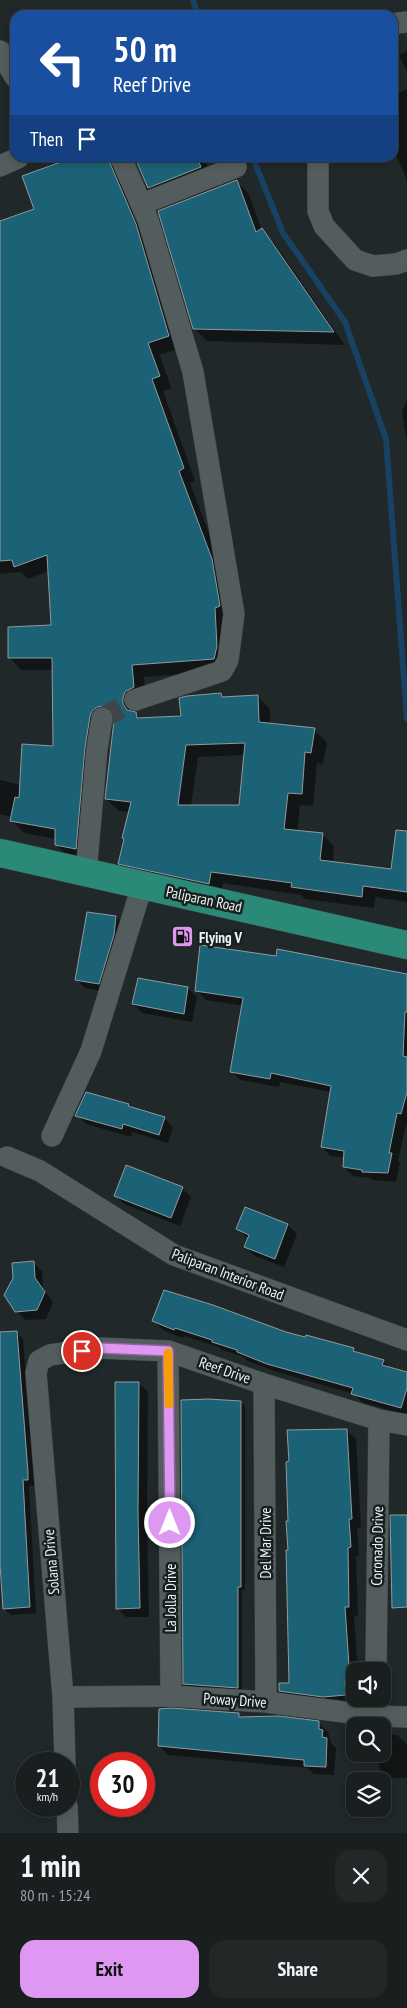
<!DOCTYPE html>
<html lang="en">
<head>
<meta charset="utf-8">
<style>
	:root { --surface:#191e1f; --page:#222728; --text:#f1f3f6; --muted:#9fa2a4; --line:#373c3d; --accent:#df98f1 }
	body { margin:0; font-family:"PT Sans Narrow",sans-serif; background:var(--page); color:var(--text); height:100vh; display:flex; flex-direction:column; font-size:19px; white-space:nowrap }
	* { box-sizing:border-box; margin:0 }
	p { font-size:16px; color:var(--muted) }
	.icon { flex:none; width:28px; height:28px; fill:none; stroke:currentColor; stroke-width:2; stroke-linecap:round; stroke-linejoin:round }
	.map { position:relative; height:1833px; overflow:hidden }
	.panel { display:flex; flex-direction:column; background:var(--surface); flex:1 }
	.panel>* { flex:none }
	.guide { position:absolute; left:10px; top:10px; width:388px; height:152px; border-radius:15px; box-shadow:0 2px 8px #0003,0 0 0 1px var(--line); background:#1a4fa0; color:#fff; overflow:hidden }
	.fabs { position:absolute; left:346px; top:1662px; display:grid; gap:10px }
	.fabs a { display:grid; place-items:center; width:45px; height:45px; border-radius:10px; background:var(--surface); box-shadow:0 2px 8px #0003,0 0 0 1px var(--line); font-size:25px }
	.speed { position:absolute; left:15px; top:1752px; display:flex; gap:10px; font-size:25px; font-weight:700; text-align:center }
	.speed>* { display:grid; place-content:center; width:65px; height:65px; border-radius:50%; background:var(--surface); box-shadow:0 2px 8px #0003,0 0 0 1px var(--line); line-height:1 }
	.speed small { font-size:12px; font-weight:400 }
	.speed .limit { border:8px solid #d22; background:#fff; color:#111 }
	.pin { position:absolute; display:grid; place-items:center; width:42px; height:42px; color:#fff; margin:-21px; border:2px solid #fff; border-radius:50%; box-shadow:0 1px 5px #0007 }
	.me { position:absolute; width:55px; margin:-28px; rotate:0deg; stroke-linejoin:round; filter:drop-shadow(0 0 4px #0008) }
	.turn { display:flex; align-items:center; gap:18px; height:105px; padding:0 20px; font-size:22px }
	.turn .icon { width:65px; height:65px; stroke-width:2.5 }
	.turn b { display:block; font-size:35px; line-height:42px }
	.then { display:flex; align-items:center; height:48px; padding:0 20px; background:#0003; gap:10px; font-size:19px }
	.round { display:grid; place-items:center; flex:none; width:52px; height:52px; border-radius:15px; background:var(--page) }
	.overview { display:flex; align-items:center; justify-content:space-between; height:85px; padding:0 20px }
	h1 { font-size:30px; font-weight:700; line-height:38px }
	.cta { display:flex; gap:10px; margin-top:auto; padding:10px 20px }
	.cta a { flex:1; height:58px; border-radius:15px; background:var(--accent); color:#111; font-size:20px; font-weight:700; line-height:58px; text-align:center }
	.cta a+a { background:var(--page); color:var(--text) }
	.map>svg:first-child { display:block }
</style>
</head>
<body>
<div class="map">
<svg width="407" height="1833" viewBox="0 0 407 1833">
	<rect width="100%" height="100%" fill="#212829"/>
	<!-- shadow -->
	<path fill="#0007" fill-rule="evenodd" d="M 407,51 L 407,72 L 399,55 Z
		M 407,89 L 407,180 L 392,146 L 392,103 L 395,94 Z
		M 76,158 L 100,158 L 108,162 L 121,174 L 181,348 L 160,355 L 171,388 L 163,391 L 195,481 L 190,483 L 224,573 L 226,671 L 144,677 L 146,699 L 135,710 L 135,713 L 141,719 L 182,717 L 221,695 L 224,698 L 258,697 L 270,709 L 270,725 L 314,730 L 327,742 L 323,764 L 317,763 L 313,806 L 300,805 L 297,832 L 322,834 L 334,846 L 333,863 L 392,870 L 407,863 L 407,902 L 375,897 L 374,908 L 305,899 L 301,895 L 223,883 L 221,895 L 132,876 L 119,863 L 130,812 L 119,811 L 106,799 L 115,718 L 110,718 L 88,860 L 68,857 L 56,844 L 56,839 L 24,833 L 12,820 L 12,817 L 0,814 L 0,780 L 21,785 L 55,747 L 54,670 L 21,670 L 9,657 L 52,626 L 49,571 L 28,579 L 21,572 L 0,574 L 0,222 L 35,210 L 24,176 ZM 245,755 L 241,806 L 191,806 L 198,757 Z
		M 137,158 L 204,158 L 212,179 L 161,200 L 149,188 Z
		M 236,182 L 249,194 L 262,231 L 274,243 L 345,345 L 207,341 L 194,328 Z
		M 407,400 L 407,443 L 402,412 Z
		M 116,917 L 125,926 L 108,992 L 85,988 L 76,979 Z
		M 407,975 L 407,1121 L 398,1161 L 400,1163 L 396,1182 L 372,1180 L 370,1178 L 353,1176 L 344,1167 L 345,1158 L 331,1156 L 322,1147 L 331,1092 L 280,1082 L 279,1087 L 240,1080 L 231,1071 L 243,1006 L 206,1000 L 197,991 Z
		M 188,988 L 197,997 L 192,1022 L 142,1013 L 133,1004 Z
		M 128,1105 L 132,1109 L 164,1118 L 173,1127 L 168,1143 L 132,1132 L 131,1137 L 86,1124 L 77,1115 Z
		M 182,1188 L 191,1197 L 180,1226 L 124,1204 L 115,1195 Z
		M 245,1208 L 288,1225 L 297,1234 L 284,1267 L 255,1256 L 246,1247 L 249,1239 L 237,1228 Z
		M 33,1262 L 42,1271 L 43,1289 L 53,1302 L 46,1319 L 26,1320 L 16,1311 Z
		M 154,1321 L 286,1334 L 353,1349 L 357,1353 L 383,1361 L 391,1369 L 407,1374 L 407,1415 L 362,1402 L 354,1394 L 277,1372 L 247,1361 L 244,1357 L 222,1350 L 219,1347 L 184,1336 L 183,1338 L 163,1330 Z
		M 17,1333 L 23,1339 L 34,1479 L 34,1486 L 29,1486 L 36,1613 L 11,1615 L 4,1609 L 0,1544 L 0,1352 Z
		M 139,1383 L 148,1392 L 147,1521 L 149,1617 L 126,1617 L 117,1608 Z
		M 240,1402 L 245,1406 L 245,1590 L 242,1590 L 242,1692 L 189,1688 L 185,1684 Z
		M 347,1430 L 356,1439 L 361,1528 L 357,1528 L 359,1556 L 356,1556 L 358,1615 L 354,1616 L 358,1671 L 355,1671 L 355,1704 L 289,1700 L 280,1691 L 290,1684 L 290,1522 Z
		M 238,1714 L 242,1718 L 318,1723 L 328,1732 L 331,1743 L 336,1748 L 334,1775 L 314,1774 L 307,1768 L 168,1755 L 159,1746 Z
		M 382,1734 L 397,1735 L 407,1744 L 407,1778 L 388,1778 L 379,1769 L 380,1754 L 382,1754 Z"/>
	<g fill="none" stroke-linecap="round" stroke-linejoin="round">
		<!-- stream -->
		<path stroke="#174263" stroke-width="6" d="M 193,0 L 198,15
			M 253,158 L 283,233 L 345,322 L 386,439 L 407,719"/>
	</g>
	<!-- building -->
	<path fill="#1c6277" stroke="#929a9d" fill-rule="evenodd" d="M 72,158 L 103,158 L 109,161 L 136,224 L 169,336 L 148,343 L 160,376 L 152,379 L 184,468 L 179,471 L 212,559 L 220,606 L 215,608 L 217,646 L 214,659 L 132,665 L 134,687 L 125,692 L 123,698 L 123,704 L 127,710 L 136,712 L 137,718 L 181,716 L 179,698 L 187,696 L 221,693 L 222,697 L 258,695 L 259,722 L 315,728 L 311,753 L 305,752 L 302,794 L 288,793 L 284,829 L 323,833 L 320,860 L 391,869 L 396,830 L 407,831 L 407,892 L 363,886 L 362,897 L 291,887 L 292,883 L 211,872 L 209,884 L 118,864 L 124,839 L 122,838 L 131,802 L 105,799 L 114,720 L 113,713 L 109,708 L 104,706 L 97,707 L 92,711 L 90,716 L 85,748 L 76,849 L 55,845 L 55,829 L 10,821 L 15,797 L 19,798 L 22,744 L 53,746 L 52,658 L 8,658 L 8,627 L 51,625 L 47,555 L 14,567 L 12,560 L 0,561 L 0,221 L 34,209 L 22,176 ZM 245,743 L 239,805 L 178,805 L 186,745 Z
		M 135,158 L 197,158 L 201,167 L 148,188 Z
		M 237,180 L 256,232 L 262,228 L 334,332 L 193,329 L 158,211 Z
		M 87,912 L 116,916 L 114,935 L 99,984 L 75,980 Z
		M 200,945 L 276,956 L 277,949 L 407,974 L 407,1012 L 405,1012 L 403,1056 L 407,1057 L 407,1092 L 401,1114 L 397,1113 L 389,1153 L 392,1153 L 388,1173 L 362,1172 L 362,1170 L 343,1167 L 344,1151 L 321,1147 L 331,1086 L 271,1073 L 270,1079 L 230,1072 L 243,998 L 195,991 Z
		M 138,978 L 188,987 L 184,1014 L 132,1004 Z
		M 86,1092 L 129,1104 L 128,1106 L 165,1117 L 159,1135 L 123,1124 L 122,1129 L 75,1116 Z
		M 126,1165 L 183,1187 L 171,1218 L 114,1196 Z
		M 245,1207 L 288,1224 L 275,1259 L 244,1247 L 249,1235 L 236,1229 Z
		M 34,1261 L 35,1278 L 45,1292 L 37,1310 L 15,1312 L 4,1295 L 13,1278 L 12,1263 Z
		M 164,1290 L 213,1305 L 286,1332 L 305,1337 L 306,1335 L 354,1348 L 353,1351 L 384,1360 L 382,1365 L 407,1372 L 407,1388 L 401,1408 L 351,1394 L 353,1388 L 267,1364 L 237,1352 L 237,1350 L 212,1342 L 212,1340 L 175,1328 L 174,1330 L 152,1321 Z
		M 17,1331 L 28,1472 L 28,1480 L 23,1480 L 30,1607 L 3,1609 L 0,1564 L 0,1332 Z
		M 115,1382 L 139,1382 L 138,1511 L 140,1608 L 116,1609 Z
		M 208,1399 L 241,1401 L 241,1587 L 238,1587 L 238,1688 L 183,1684 L 181,1400 Z
		M 347,1429 L 352,1519 L 349,1519 L 351,1547 L 348,1548 L 349,1607 L 345,1607 L 350,1680 L 345,1681 L 346,1695 L 323,1697 L 279,1691 L 279,1683 L 289,1683 L 286,1550 L 288,1550 L 286,1521 L 288,1521 L 286,1462 L 289,1461 L 287,1430 Z
		M 390,1515 L 407,1515 L 407,1607 L 392,1608 Z
		M 171,1708 L 239,1713 L 239,1717 L 279,1716 L 319,1721 L 319,1729 L 323,1730 L 322,1737 L 327,1738 L 326,1767 L 304,1766 L 304,1760 L 158,1746 L 159,1709 Z"/>
	<g fill="none" stroke-linecap="round" stroke-linejoin="round">
		<!-- minor-tunnel -->
		<path stroke="#404647" stroke-width="21" stroke-dasharray="21 11" stroke-linecap="butt" d="M 102,718 L 135,700"/>
		<defs>
			<path id="minor" d="M 392,24 L 407,22
				M 0,51 L 15,77
				M 121,158 L 148,220 L 193,372 L 234,614 L 228,660 L 222,671 L 135,700
				M 318,158 L 318,211 L 324,226 L 355,260 L 373,266 L 396,264 L 407,260
				M 0,166 L 18,158
				M 142,204 L 236,167
				M 86,873 L 97,749 L 102,718
				M 52,1136 L 91,1051 L 142,886
				M 7,1157 L 40,1171 L 174,1255 L 407,1340
				M 168,1351 L 171,1696
				M 264,1384 L 266,1702
				M 376,1671 L 379,1420
				M 63,1697 L 171,1696 L 266,1702 L 375,1716 L 407,1717
				M 65,1764 L 63,1697 L 36,1373 L 39,1361 L 50,1355 L 99,1348 L 168,1351 L 264,1384 L 379,1420 L 407,1425
				M 67,1806 L 68,1833"/>
			<path id="major" d="M 0,853 L 407,945"/>
		</defs>
		<!-- minor casing -->
		<use href="#minor" stroke="#3d4343" stroke-width="22"/>
		<!-- major casing -->
		<use href="#major" stroke="#3d4343" stroke-width="29"/>
		<!-- minor -->
		<use href="#minor" stroke="#545d5d" stroke-width="21"/>
		<!-- major -->
		<use href="#major" stroke="#2b8977" stroke-width="28"/>
	</g>
	<g fill="none" stroke-linecap="round" stroke-linejoin="round">
		<defs>
			<path id="route" d="M 82,1351 L 99,1348 L 168,1351 L 170,1523"/>
		</defs>
		<!-- route casing -->
		<use href="#route" stroke="#91639d" stroke-width="12"/>
		<!-- route -->
		<use href="#route" stroke="#df98f1" stroke-width="9"/>
		<!-- slow -->
		<path stroke="#f59e0b" stroke-width="9" d="M 168,1353 L 169,1404"/>
	</g>
	<!-- icons -->
	<defs>
		<symbol id="fuel-square" viewBox="-11 -11 22 22"><rect x="-9" y="-9" width="18" height="18" rx="4" fill="#df98f1" stroke="#181f1f"/><path d="M-5.5-6h7V0h2V4h1.3V-2.5L3-4.5l.8-.8L6-3V5H2.5V1h-1V6h-7ZM-4.2-4.7v3.2H.2V-4.7Z" fill="#111"/></symbol>
	</defs>
	<g fill-rule="evenodd">
		<use href="#fuel-square" x="170" y="924" width="25" height="25"/>
	</g>
	<g text-anchor="middle" dominant-baseline="central" stroke-width="5" stroke-linejoin="round" paint-order="stroke">
		<!-- street labels -->
		<g font-size="15" fill="#eef3f3" stroke="#181f1f">
			<text transform="translate(204 899) rotate(12)">Paliparan Road</text>
			<text transform="translate(228 1274) rotate(21)">Paliparan Interior Road</text>
			<text transform="translate(225 1370) rotate(19)">Reef Drive</text>
			<text transform="translate(265 1543) rotate(-90)">Del Mar Drive</text>
			<text transform="translate(377 1546) rotate(-89)">Coronado Drive</text>
			<text transform="translate(51 1562) rotate(-95)">Solana Drive</text>
			<text transform="translate(170 1598) rotate(-90)">La Jolla Drive</text>
			<text transform="translate(235 1700) rotate(4)">Poway Drive</text>
		</g>
		<!-- poi labels -->
		<g font-size="15" font-weight="bold" fill="#eef3f3" stroke="#181f1f" text-anchor="start">
			<text x="199" y="937">Flying V</text>
		</g>
	</g>
</svg>
<div class="fabs">
<a><svg class="icon" aria-label="sound" viewBox="0 0 24 24"><path d="M4 9h4l5-4v14l-5-4H4zM17 9q2 3 0 6"/></svg></a>
<a><svg class="icon" aria-label="search" viewBox="0 0 24 24"><circle cx="10" cy="10" r="6"/><path d="M15 15l6 6"/></svg></a>
<a><svg class="icon" aria-label="layers" viewBox="0 0 24 24"><path d="M12 4l9 5-9 5-9-5zM3 14l9 5 9-5"/></svg></a>
</div>
<div class="speed"><div>21<small>km/h</small></div><div class="limit">30</div></div>
<div class="pin" style="left:82px;top:1351px;background:#d93025"><svg class="icon" aria-label="arrive" viewBox="0 0 24 24"><path d="M6 21V4h12l-3 4 3 4H6"/></svg></div>
<svg class="me" style="left:170px;top:1523px" viewBox="-20 -20 40 40"><circle r="17" fill="#df98f1" stroke="#fff" stroke-width="3"/><path d="M0-11L8 9 0 5-8 9z" fill="#fff"/></svg>
<div class="guide">
<div class="turn"><svg class="icon" aria-label="left" viewBox="0 0 24 24"><path d="M17 20v-9H6M10 6l-5 5 5 5"/></svg><div><b>50 m</b>Reef Drive</div></div>
<div class="then">Then<svg class="icon" aria-label="arrive" viewBox="0 0 24 24"><path d="M6 21V4h12l-3 4 3 4H6"/></svg></div>
</div>
</div>
<section class="panel">
<div class="overview"><div><h1>1 min</h1><p>80 m · 15:24</p></div><a class="round"><svg class="icon" aria-label="close" viewBox="0 0 24 24"><path d="M6 6l12 12M18 6L6 18"/></svg></a></div>
<div class="cta"><a>Exit</a><a>Share</a></div>
</section>
</body>
</html>
